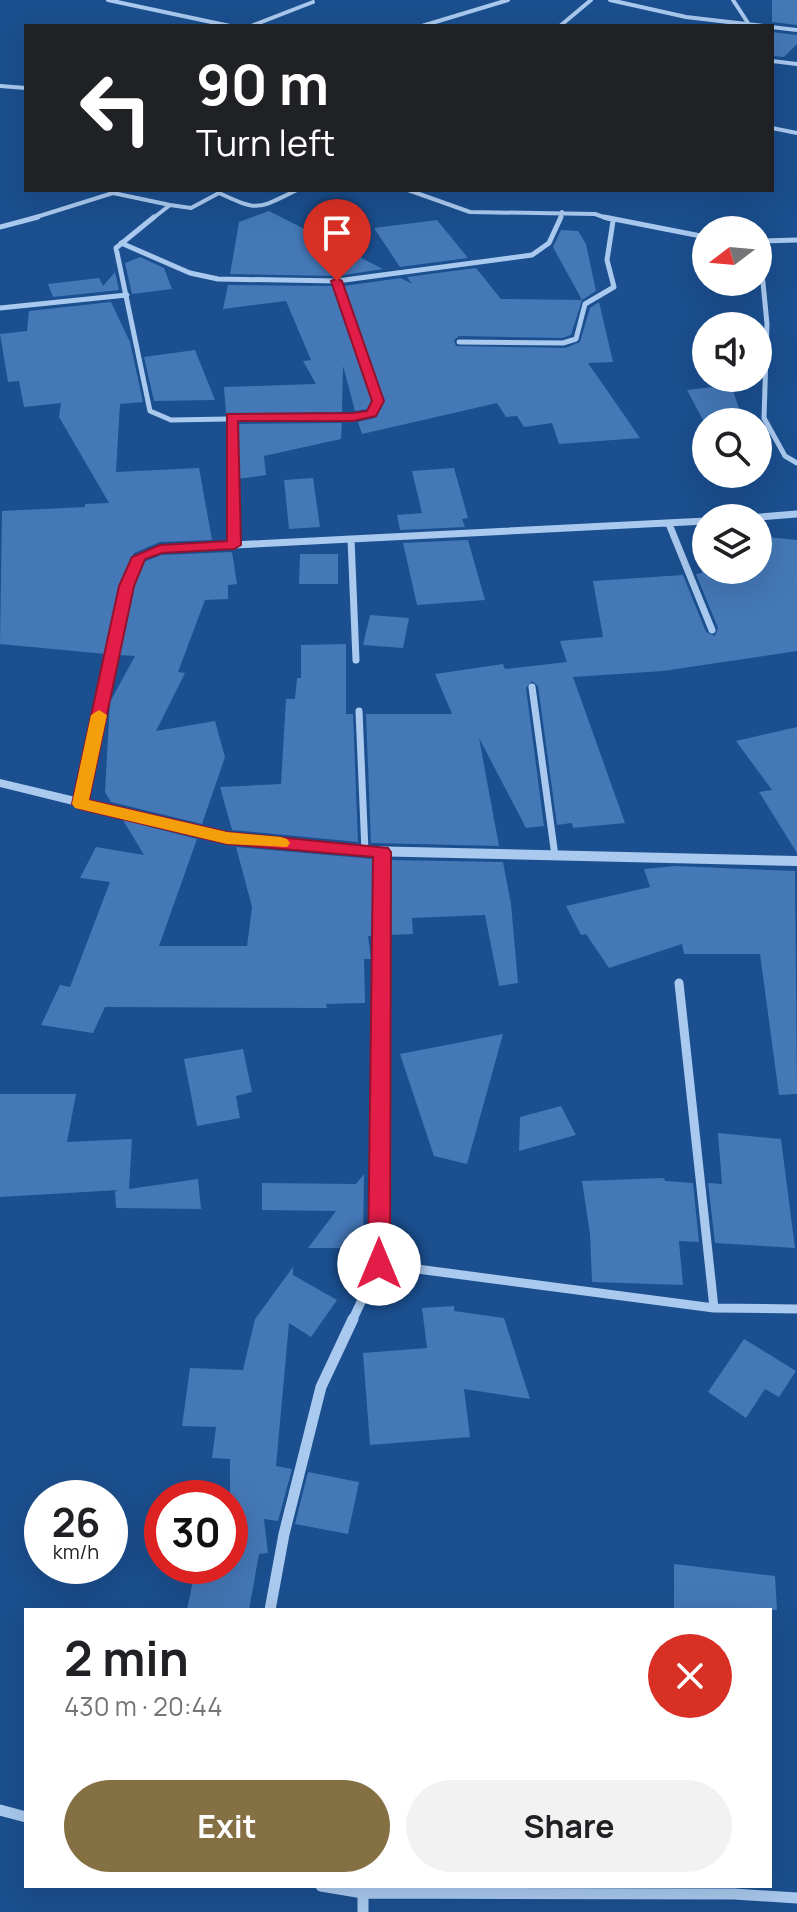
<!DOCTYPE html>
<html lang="en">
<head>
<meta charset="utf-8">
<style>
	:root { --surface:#fff; --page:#f2f2f2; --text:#202124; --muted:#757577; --accent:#847042 }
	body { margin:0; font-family:Manrope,sans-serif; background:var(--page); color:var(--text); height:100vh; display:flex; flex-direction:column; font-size:30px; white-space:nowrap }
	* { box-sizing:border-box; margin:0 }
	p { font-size:26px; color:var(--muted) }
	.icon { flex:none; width:44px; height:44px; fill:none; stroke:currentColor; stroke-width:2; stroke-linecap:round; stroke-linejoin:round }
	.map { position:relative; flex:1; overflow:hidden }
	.sheet { position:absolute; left:24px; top:1608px; width:748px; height:280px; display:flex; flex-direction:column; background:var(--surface); border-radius:0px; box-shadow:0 8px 32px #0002 }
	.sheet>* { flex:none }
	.top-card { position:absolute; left:24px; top:24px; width:750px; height:168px; border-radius:0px; box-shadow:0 8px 32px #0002; background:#202124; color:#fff; overflow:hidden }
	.needle { width:52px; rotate:254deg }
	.controls { position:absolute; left:692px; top:216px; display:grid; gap:16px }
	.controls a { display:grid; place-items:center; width:80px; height:80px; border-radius:50%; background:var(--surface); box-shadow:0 8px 32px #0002; font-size:40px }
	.speed { position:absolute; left:24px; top:1480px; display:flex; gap:16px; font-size:40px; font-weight:700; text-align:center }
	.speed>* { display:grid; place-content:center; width:104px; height:104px; border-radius:50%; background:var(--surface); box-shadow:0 8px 32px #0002; line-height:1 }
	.speed small { font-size:20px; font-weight:400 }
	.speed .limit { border:12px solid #d22; background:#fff; color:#111 }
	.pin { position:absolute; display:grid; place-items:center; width:68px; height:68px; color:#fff; margin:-82px -34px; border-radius:50% 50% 50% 0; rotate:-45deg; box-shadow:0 0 8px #0007 }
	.pin .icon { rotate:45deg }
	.me { position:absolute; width:88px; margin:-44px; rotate:0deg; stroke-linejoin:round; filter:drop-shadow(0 0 6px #0008) }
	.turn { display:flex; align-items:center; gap:28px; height:168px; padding:0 40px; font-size:36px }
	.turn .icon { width:104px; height:104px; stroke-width:2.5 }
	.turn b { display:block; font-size:56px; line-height:68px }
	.round { display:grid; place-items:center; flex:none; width:84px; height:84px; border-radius:42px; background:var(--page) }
	.overview { display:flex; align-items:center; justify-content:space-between; height:136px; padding:0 40px }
	h1 { font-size:48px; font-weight:700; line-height:60px }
	.action { display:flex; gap:16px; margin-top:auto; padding:16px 40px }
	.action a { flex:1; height:92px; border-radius:48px; background:var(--accent); color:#fff; font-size:32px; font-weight:700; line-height:92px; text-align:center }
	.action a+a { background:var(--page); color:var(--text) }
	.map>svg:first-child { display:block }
</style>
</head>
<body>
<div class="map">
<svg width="797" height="1912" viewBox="0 0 797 1912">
	<rect width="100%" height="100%" fill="#1b4f8f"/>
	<!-- building -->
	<path fill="#4478b7" d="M 772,0 L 797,0 L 797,25 L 772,22 Z
		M 772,32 L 797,35 L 797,44 L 784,57 L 772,56 Z
		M 269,211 L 383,269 L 337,276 L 230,274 L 239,222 Z
		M 437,220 L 468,258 L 400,267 L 374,228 Z
		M 561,230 L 578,231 L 586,244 L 596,291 L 582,300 L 553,247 Z
		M 140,257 L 164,268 L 172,289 L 132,294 L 125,263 Z
		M 476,268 L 501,299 L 582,300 L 571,335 L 562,338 L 459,336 L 454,340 L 456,346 L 565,348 L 580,342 L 590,308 L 599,302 L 613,362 L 588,363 L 640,438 L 559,444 L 552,423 L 524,427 L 517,416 L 506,417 L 497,403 L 362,434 L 358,422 L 375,418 L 383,401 L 344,286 L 401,278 L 412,284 L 407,277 Z
		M 115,272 L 119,290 L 53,297 L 48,284 L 99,278 L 103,286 Z
		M 228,285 L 333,286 L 372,400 L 367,409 L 355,411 L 343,366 L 342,412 L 226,414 L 224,387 L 316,384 L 303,361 L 311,360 L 286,301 L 223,309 Z
		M 111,302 L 130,342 L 143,402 L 120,404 L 116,472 L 199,468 L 212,540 L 160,542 L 134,553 L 121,585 L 106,654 L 0,644 L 2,511 L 85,507 L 85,504 L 109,503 L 59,417 L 61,403 L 24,407 L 19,381 L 8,382 L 0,334 L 27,331 L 29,311 Z
		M 195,350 L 215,400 L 154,401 L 144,357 Z
		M 731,385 L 743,420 L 703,420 L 687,390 Z
		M 342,423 L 341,439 L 264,456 L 266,475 L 238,479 L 238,424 Z
		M 454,468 L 468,518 L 462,519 L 465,527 L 400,530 L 397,515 L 422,513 L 412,471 Z
		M 313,478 L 320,527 L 289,529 L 284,480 Z
		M 758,536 L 797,540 L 797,651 L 663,671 L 573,677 L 625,823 L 573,828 L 572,823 L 557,825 L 538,686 L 532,681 L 526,688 L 544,826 L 526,828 L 479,738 L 499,846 L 371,843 L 366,714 L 452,714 L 435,674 L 503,664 L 505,669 L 567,662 L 560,641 L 603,637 L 593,581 L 683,575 L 706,632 L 715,636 L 718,628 L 696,574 L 702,573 L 698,560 L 706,559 L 706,570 L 758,570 Z
		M 468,540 L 485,600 L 417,605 L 403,543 Z
		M 232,552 L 237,584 L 228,585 L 228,599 L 205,600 L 178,672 L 185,673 L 156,731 L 215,721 L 225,757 L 202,824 L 111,802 L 105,792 L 110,702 L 135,656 L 119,655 L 133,588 L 144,562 L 161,555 Z
		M 300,554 L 338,554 L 338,584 L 299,584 Z
		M 370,615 L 409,618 L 403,648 L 363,645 Z
		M 346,644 L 346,714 L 353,714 L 358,842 L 232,830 L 220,787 L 281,784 L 286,699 L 295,699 L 297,678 L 301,678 L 301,645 Z
		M 797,727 L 797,853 L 759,792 L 772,790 L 736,741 Z
		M 123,820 L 197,839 L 159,946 L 247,946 L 252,907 L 236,847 L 374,859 L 374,936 L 368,936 L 371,959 L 364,959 L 365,1003 L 326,1004 L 327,1008 L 105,1007 L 93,1033 L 41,1025 L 60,985 L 70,987 L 110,882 L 80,878 L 96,847 L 144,855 Z
		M 389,860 L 503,862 L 511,904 L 518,983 L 499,986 L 485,915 L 412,918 L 413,934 L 389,935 Z
		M 675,866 L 795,871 L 797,1094 L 779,1095 L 760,954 L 684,954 L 682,944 L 609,968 L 586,934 L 581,935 L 566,906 L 650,887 L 644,869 Z
		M 503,1034 L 467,1164 L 434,1156 L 400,1054 Z
		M 243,1049 L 252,1092 L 236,1096 L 240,1118 L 197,1126 L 184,1059 Z
		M 0,1094 L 76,1094 L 67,1142 L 132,1139 L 129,1189 L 198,1179 L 201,1209 L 116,1208 L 115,1191 L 119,1190 L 0,1197 Z
		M 561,1106 L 576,1135 L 519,1151 L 520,1117 Z
		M 718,1133 L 781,1139 L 795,1248 L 715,1243 L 708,1183 L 722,1184 Z
		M 364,1174 L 363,1248 L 308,1248 L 336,1211 L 262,1210 L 262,1183 L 356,1184 Z
		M 664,1178 L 665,1181 L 693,1183 L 699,1242 L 679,1241 L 683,1285 L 592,1282 L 590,1234 L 582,1181 Z
		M 293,1267 L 293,1275 L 337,1300 L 311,1337 L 289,1323 L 276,1466 L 292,1469 L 278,1521 L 264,1519 L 268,1553 L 259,1554 L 249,1610 L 187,1610 L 196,1566 L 230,1571 L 230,1459 L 212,1458 L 216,1427 L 182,1426 L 190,1368 L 243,1370 L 255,1319 Z
		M 454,1306 L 454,1311 L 504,1318 L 530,1399 L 464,1389 L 470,1437 L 370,1445 L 363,1353 L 427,1348 L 422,1308 Z
		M 744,1339 L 796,1371 L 779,1397 L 765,1389 L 746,1418 L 708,1392 Z
		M 308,1472 L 359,1482 L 348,1534 L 295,1524 Z
		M 674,1564 L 775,1576 L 777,1610 L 674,1610 Z"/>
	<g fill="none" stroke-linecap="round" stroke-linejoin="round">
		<!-- minor-far4 -->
		<path stroke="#a9c9ee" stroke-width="4" d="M 108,0 L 230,26
			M 610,0 L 686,17 L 797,30
			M 733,0 L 748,23
			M 251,26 L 313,2
			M 422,26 L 508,0
			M 560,26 L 591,0
			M 772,61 L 797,64
			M 0,86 L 26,88
			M 772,128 L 797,133
			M 408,190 L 470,212 L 595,214 L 609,219
			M 170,205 L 191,208 L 219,193 C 260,212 257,209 297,190
			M 30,219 L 113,193 L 170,205 L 152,219
			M 560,219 L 562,212"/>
		<!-- minor-far3 -->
		<path stroke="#a9c9ee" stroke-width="5" d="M 154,217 L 116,248 L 150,411 L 171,420 L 353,417 L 371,414 L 378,401 L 337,281
			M 604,217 L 706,237
			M 0,227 L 38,217
			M 758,241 L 797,240
			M 759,241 L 767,324 L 764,418 L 785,456 L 797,463
			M 121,243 L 190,273 L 218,279 L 337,281 L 532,255 L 549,243 L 561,217
			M 0,308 L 127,295
			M 459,342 L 563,343 L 576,339 L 585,304 L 614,287 L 607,260 L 613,221
			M 232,417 L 233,500"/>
		<!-- minor-far2 -->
		<path stroke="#a9c9ee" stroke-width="7" d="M 747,518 L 797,514
			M 669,524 L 712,630
			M 351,539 L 706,521
			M 234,545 L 351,539 L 356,660
			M 532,687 L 555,856
			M 359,711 L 365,851
			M 80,804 L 127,586 L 139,557 L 160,549 L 234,545 L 233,498
			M 382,859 L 382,852"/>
		<!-- minor-far1 -->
		<path stroke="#a9c9ee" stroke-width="9" d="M 382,857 L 379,1264 L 714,1308 L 797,1309
			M 679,983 L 714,1308
			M 352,1321 L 379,1264"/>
		<!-- minor -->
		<path stroke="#a9c9ee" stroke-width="11" d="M 270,1610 L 284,1534 L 321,1387 L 353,1319
			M 0,1810 L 26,1817
			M 321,1886 L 363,1893 L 734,1894 L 797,1898
			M 363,1893 L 363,1912"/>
		<!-- tertiary -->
		<path fill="#a9c9ee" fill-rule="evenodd" d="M 0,779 L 227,833 L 365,846 L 797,856 L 797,866 L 365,856 L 227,843 L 0,787 Z"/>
	</g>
	<!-- route -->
	<path fill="#e11d48" stroke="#92132f" stroke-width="2" d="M 337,278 L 342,281 L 384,401 L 376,416 L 353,421 L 238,421 L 241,545 L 234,549 L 162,553 L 145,559 L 134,586 L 89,800 L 227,832 L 388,848 L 391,852 L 390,1264 L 387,1270 L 379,1273 L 372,1270 L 368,1264 L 373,857 L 227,844 L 80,809 L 72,804 L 119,586 L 132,557 L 160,545 L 227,541 L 227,414 L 353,413 L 367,411 L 372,401 L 331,281 Z"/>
	<!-- slow -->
	<path fill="#f59e0b" d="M 99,710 L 107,715 L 89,800 L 227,832 L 281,837 L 287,839 L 290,843 L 287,847 L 227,844 L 75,808 L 72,804 L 91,715 Z"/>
</svg>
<div class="controls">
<a><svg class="needle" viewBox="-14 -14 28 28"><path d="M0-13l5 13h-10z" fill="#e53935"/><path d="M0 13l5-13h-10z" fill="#757577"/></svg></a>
<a><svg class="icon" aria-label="sound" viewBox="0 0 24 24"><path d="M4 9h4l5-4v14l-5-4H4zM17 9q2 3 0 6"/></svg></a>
<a><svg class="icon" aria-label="search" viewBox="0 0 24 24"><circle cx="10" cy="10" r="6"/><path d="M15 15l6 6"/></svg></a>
<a><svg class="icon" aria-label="layers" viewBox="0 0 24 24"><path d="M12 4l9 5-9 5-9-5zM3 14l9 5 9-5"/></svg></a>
</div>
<div class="speed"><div>26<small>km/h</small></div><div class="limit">30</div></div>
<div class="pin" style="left:337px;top:281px;background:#d93025"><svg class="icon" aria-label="arrive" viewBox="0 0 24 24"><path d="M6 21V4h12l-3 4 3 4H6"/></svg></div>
<svg class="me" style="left:379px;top:1264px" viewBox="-20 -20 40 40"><circle r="19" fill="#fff"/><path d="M0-13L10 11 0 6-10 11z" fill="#e11d48"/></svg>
<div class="top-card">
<div class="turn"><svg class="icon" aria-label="left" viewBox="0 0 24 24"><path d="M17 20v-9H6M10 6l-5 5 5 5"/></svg><div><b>90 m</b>Turn left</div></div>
</div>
<section class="sheet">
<div class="overview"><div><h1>2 min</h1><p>430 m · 20:44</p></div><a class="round" style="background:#d93025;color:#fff"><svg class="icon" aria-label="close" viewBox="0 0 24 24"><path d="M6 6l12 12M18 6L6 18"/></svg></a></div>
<div class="action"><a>Exit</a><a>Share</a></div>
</section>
</div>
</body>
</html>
